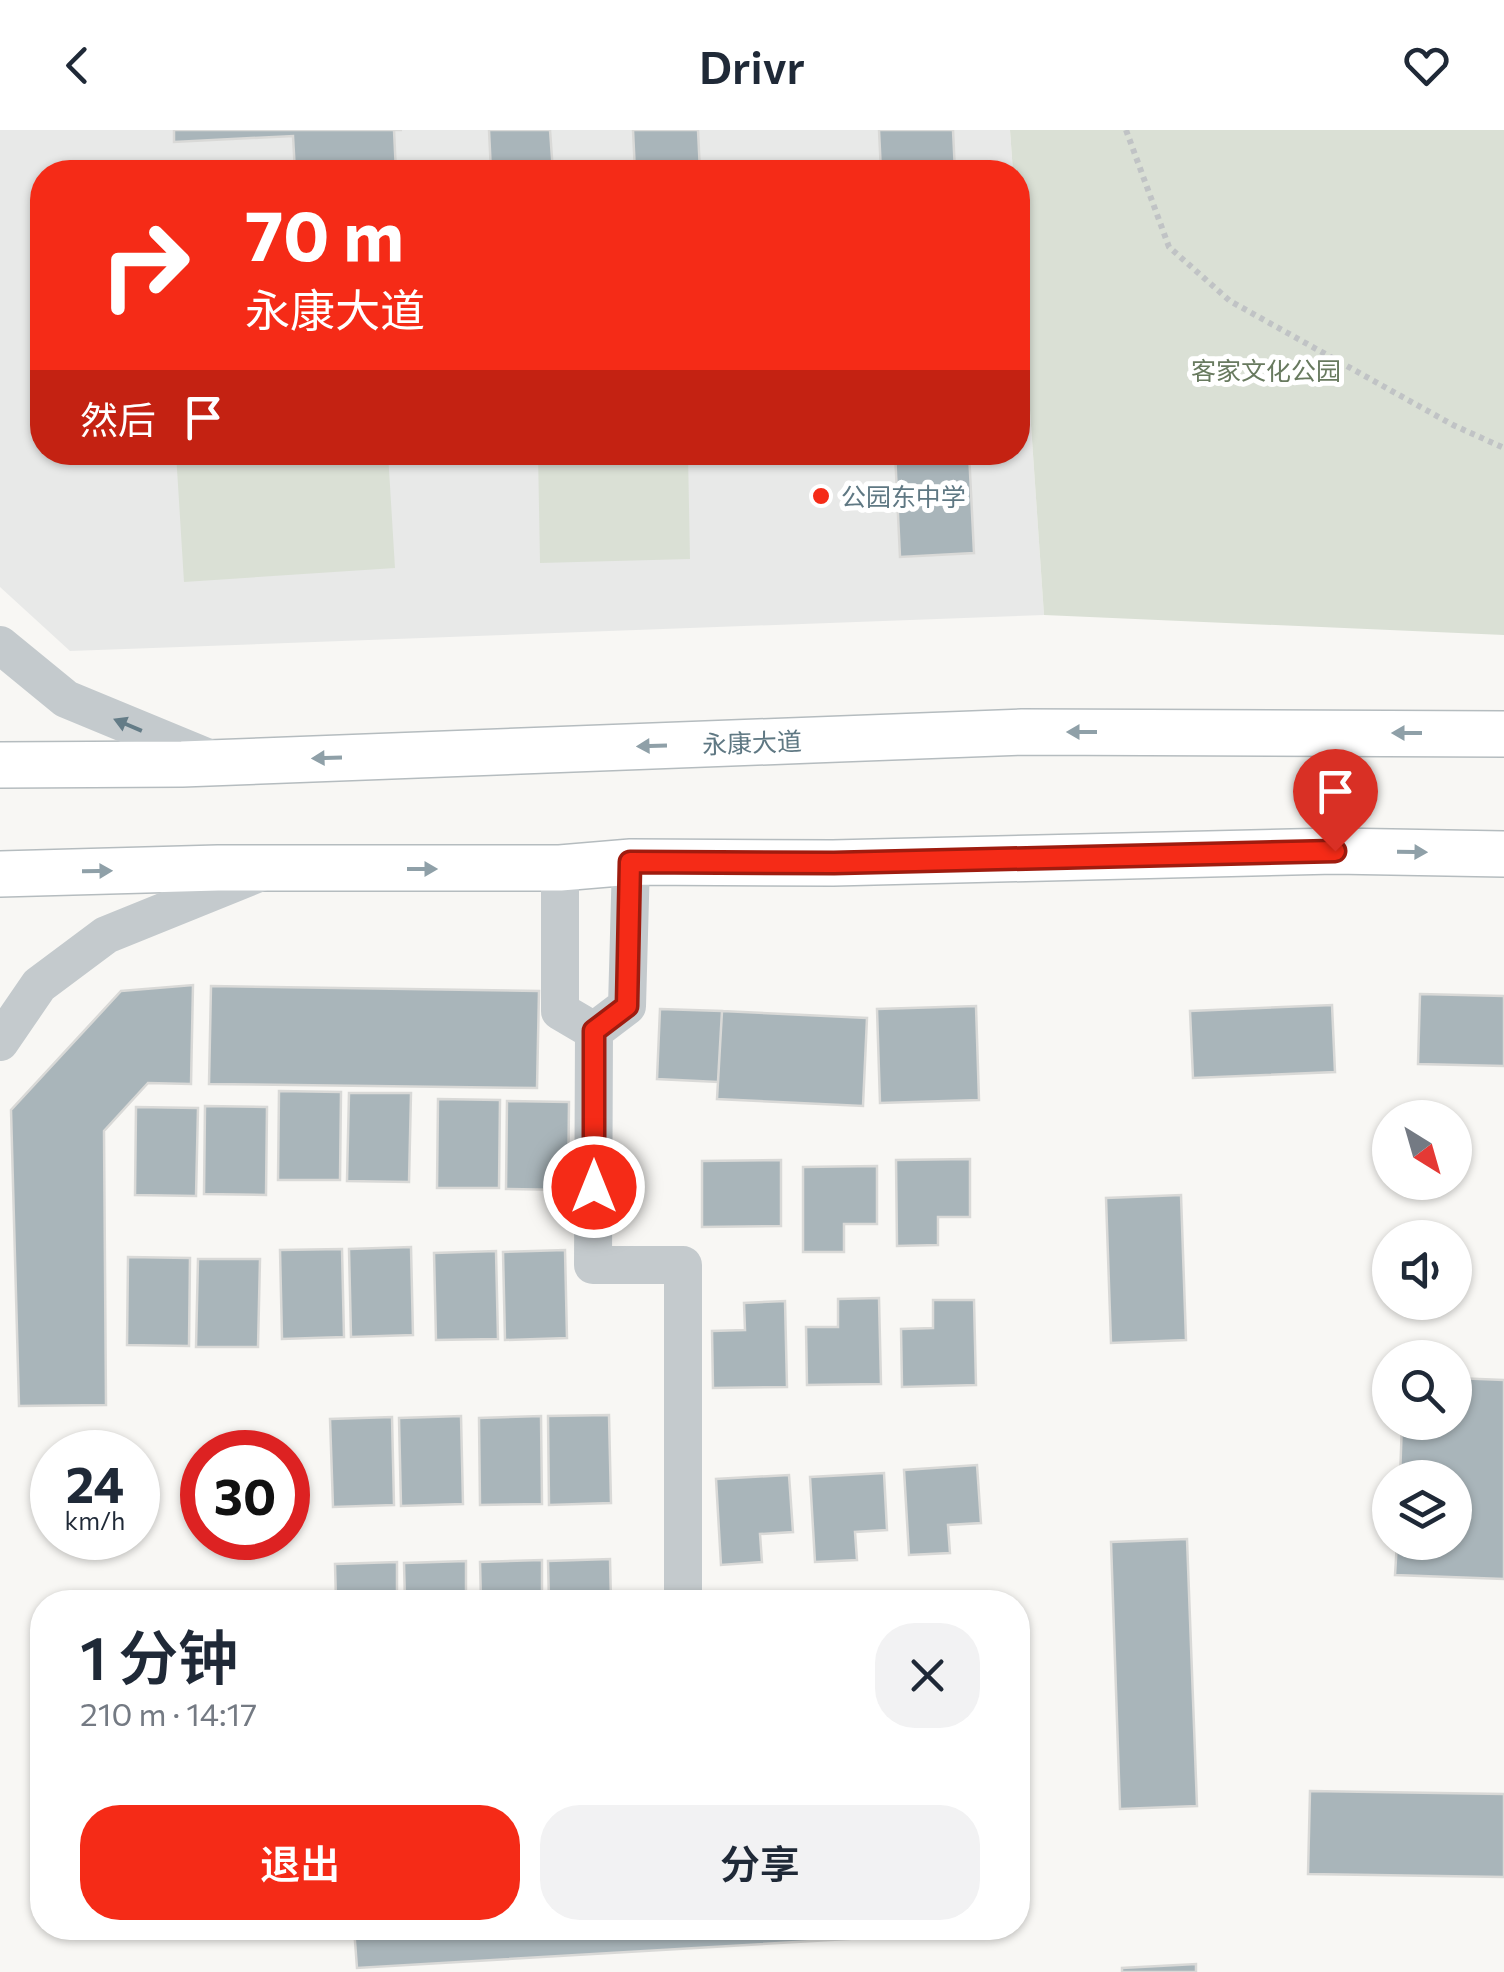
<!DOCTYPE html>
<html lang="zh">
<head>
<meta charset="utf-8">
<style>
	:root { --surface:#fff; --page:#f2f2f3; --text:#1f2937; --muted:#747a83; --accent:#f52b17 }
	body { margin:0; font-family:Commissioner,"Noto Sans SC",sans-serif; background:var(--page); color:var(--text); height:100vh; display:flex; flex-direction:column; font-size:38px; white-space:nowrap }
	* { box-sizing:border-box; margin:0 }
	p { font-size:32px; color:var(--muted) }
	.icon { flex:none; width:55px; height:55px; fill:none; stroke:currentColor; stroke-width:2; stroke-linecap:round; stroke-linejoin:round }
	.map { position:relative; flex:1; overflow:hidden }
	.drawer { position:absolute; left:30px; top:1460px; width:1000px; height:350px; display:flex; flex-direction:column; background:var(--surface); border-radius:40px; box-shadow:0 2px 8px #0004 }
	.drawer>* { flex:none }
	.banner { position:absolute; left:30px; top:30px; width:1000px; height:305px; border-radius:40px; box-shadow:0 2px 8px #0004; background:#f52b17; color:#fff; overflow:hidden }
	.needle { width:65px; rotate:143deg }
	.buttons { position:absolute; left:1372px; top:970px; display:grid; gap:20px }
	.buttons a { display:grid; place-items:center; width:100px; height:100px; border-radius:50%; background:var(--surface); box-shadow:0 2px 8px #0004; font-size:50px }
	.speed { position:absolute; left:30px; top:1300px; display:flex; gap:20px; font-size:50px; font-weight:700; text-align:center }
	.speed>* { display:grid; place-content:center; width:130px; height:130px; border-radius:50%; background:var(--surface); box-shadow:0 2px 8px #0004; line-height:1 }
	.speed small { font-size:25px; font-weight:400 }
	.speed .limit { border:15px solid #d22; background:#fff; color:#111 }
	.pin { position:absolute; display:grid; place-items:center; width:85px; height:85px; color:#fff; margin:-102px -42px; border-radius:50% 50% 50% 0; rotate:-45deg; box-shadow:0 0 10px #0007 }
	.pin .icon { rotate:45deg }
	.me { position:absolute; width:110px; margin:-55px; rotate:0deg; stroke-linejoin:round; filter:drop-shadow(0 0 8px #0008) }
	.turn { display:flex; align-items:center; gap:35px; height:210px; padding:0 50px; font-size:45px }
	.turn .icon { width:130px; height:130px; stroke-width:2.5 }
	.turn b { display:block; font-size:70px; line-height:85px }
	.then { display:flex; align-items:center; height:95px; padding:0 50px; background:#0003; gap:20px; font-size:38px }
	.round { display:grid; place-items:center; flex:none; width:105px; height:105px; border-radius:40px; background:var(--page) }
	.summary { display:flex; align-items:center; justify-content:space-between; height:170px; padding:0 50px }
	h1 { font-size:60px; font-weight:600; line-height:75px }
	.primary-button { display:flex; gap:20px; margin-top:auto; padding:20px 50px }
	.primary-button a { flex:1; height:115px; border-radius:40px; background:var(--accent); color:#fff; font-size:40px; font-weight:600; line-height:115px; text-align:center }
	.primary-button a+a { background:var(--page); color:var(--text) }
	header { display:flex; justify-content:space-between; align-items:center; height:130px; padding:0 50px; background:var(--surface); font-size:45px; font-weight:600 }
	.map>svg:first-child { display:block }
</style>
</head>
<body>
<header><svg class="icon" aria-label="back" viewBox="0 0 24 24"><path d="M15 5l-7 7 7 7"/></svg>Drivr<svg class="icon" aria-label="heart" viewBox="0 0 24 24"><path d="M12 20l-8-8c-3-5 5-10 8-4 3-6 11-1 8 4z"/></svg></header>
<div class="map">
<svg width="1504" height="1842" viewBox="0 0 1504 1842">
	<rect width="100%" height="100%" fill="#f8f7f4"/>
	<!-- built -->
	<path fill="#e8e9e8" d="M 0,0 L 1010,0 L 1013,42 L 42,42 L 42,322 L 1018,322 L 1018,105 L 1044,485 L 70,521 L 0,457 Z"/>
	<!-- green -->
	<path fill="#dae0d5" d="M 1010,0 L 1504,0 L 1504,505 L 1044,485 L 1018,105 L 1018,42 L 1013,42 Z
		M 176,323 L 388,323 L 395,438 L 184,452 Z
		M 538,323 L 688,323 L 690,429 L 540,433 Z"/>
	<!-- building -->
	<path fill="#a9b5ba" stroke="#d9d9d7" stroke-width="2.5" d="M 174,0 L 402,0 L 394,0 L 396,42 L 295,42 L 293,6 L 174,12 Z
		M 489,0 L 550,0 L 553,42 L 491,42 Z
		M 633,0 L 698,0 L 700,42 L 635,42 Z
		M 879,0 L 953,0 L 955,42 L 881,42 Z
		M 895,322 L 969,322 L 974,423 L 900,427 Z
		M 193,855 L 191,954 L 148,953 L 104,1001 L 106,1275 L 19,1276 L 11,980 L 121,861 Z
		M 211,856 L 539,861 L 537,958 L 209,954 Z
		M 1420,864 L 1504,866 L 1504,936 L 1418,934 Z
		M 1332,875 L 1335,942 L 1193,948 L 1190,881 Z
		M 976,876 L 979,970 L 880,973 L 877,879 Z
		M 660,879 L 722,881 L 718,952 L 657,949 Z
		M 722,881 L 867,888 L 863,976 L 717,969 Z
		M 279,961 L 341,962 L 340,1050 L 278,1050 Z
		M 349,963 L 411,963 L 409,1052 L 347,1051 Z
		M 438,969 L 500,970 L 499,1058 L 437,1058 Z
		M 507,971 L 569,972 L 568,1060 L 506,1059 Z
		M 205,976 L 267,977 L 266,1065 L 204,1064 Z
		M 136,977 L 198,978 L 196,1066 L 135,1065 Z
		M 970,1029 L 970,1087 L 938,1087 L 938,1115 L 897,1116 L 896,1030 Z
		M 781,1030 L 781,1096 L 702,1097 L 702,1031 Z
		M 877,1036 L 877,1094 L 844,1094 L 844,1122 L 803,1122 L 803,1037 Z
		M 1181,1065 L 1186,1210 L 1111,1213 L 1106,1068 Z
		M 411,1117 L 413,1205 L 351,1207 L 349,1119 Z
		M 342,1119 L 344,1207 L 282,1209 L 280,1120 Z
		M 565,1120 L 567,1208 L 505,1210 L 503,1122 Z
		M 496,1121 L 498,1209 L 436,1210 L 434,1123 Z
		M 128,1127 L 190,1128 L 189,1216 L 127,1215 Z
		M 198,1129 L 260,1129 L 258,1217 L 196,1217 Z
		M 879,1168 L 881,1254 L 807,1255 L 806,1197 L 838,1197 L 838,1169 Z
		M 933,1170 L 974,1170 L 976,1255 L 902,1257 L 901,1199 L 933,1198 Z
		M 785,1171 L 787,1257 L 713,1258 L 712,1201 L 745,1200 L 744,1173 Z
		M 1455,1248 L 1504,1250 L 1504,1449 L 1395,1445 L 1397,1412 L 1455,1412 L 1455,1348 L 1400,1348 L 1402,1292 L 1455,1292 Z
		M 609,1285 L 611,1373 L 549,1375 L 548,1286 Z
		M 461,1286 L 463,1374 L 401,1376 L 399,1288 Z
		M 541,1286 L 542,1374 L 480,1375 L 479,1288 Z
		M 392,1287 L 394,1375 L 333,1377 L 330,1289 Z
		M 977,1335 L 981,1393 L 948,1395 L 950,1423 L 909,1425 L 904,1340 Z
		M 884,1343 L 887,1400 L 855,1402 L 857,1430 L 815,1432 L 810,1347 Z
		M 789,1345 L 793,1402 L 760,1404 L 762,1432 L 721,1435 L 716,1349 Z
		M 1187,1409 L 1197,1676 L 1120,1679 L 1111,1412 Z
		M 610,1429 L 611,1472 L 549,1472 L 548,1431 Z
		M 542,1430 L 542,1472 L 481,1472 L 480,1432 Z
		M 466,1431 L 466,1472 L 405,1472 L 404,1433 Z
		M 397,1432 L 397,1472 L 336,1472 L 335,1434 Z
		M 1310,1661 L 1504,1664 L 1504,1747 L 1308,1744 Z
		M 354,1798 L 999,1798 L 1000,1800 L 357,1838 Z
		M 1196,1834 L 1196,1842 L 1122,1842 L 1122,1838 Z"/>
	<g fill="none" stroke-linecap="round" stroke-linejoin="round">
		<defs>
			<path id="major" d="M 0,635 L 182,634 L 1022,602 L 1504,604
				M 0,744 L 218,738 L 560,738 L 631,732 L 833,733 L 1335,721 L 1504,724"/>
		</defs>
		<!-- major casing -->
		<use href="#major" stroke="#b5bcbf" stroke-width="48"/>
		<!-- path -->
		<path stroke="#c0c3c5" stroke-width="6" stroke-dasharray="5 5" stroke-linecap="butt" d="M 1126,0 L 1169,117 L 1230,171 L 1453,295 L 1504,318"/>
		<!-- minor -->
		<path stroke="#c4cacd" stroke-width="38" d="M 0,515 L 66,569 L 216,631
			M 560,738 L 560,881 L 594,901 L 593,1135 L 683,1135 L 683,1472
			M 594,901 L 627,876 L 631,732
			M 0,912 L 39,855 L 106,805 L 259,743"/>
		<!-- major -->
		<use href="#major" stroke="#fff" stroke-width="45"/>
	</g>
	<!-- one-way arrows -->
	<defs><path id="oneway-solid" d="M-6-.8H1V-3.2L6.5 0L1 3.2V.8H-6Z" transform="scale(2.5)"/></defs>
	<use fill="#647c87" href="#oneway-solid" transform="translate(128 595) rotate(-157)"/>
	<g fill="#8fa0a8">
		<use href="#oneway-solid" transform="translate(1082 602) rotate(-180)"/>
		<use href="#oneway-solid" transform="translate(1407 603) rotate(-180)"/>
		<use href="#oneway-solid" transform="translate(652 616) rotate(178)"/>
		<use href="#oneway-solid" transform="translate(327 628) rotate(178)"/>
		<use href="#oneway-solid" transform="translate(1412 722) rotate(1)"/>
		<use href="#oneway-solid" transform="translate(422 739)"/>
		<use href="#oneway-solid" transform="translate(97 741) rotate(-1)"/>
	</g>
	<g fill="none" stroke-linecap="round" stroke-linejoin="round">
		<defs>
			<path id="route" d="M 594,1057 L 594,901 L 627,876 L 630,732 L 834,733 L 1335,721"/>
		</defs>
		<!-- route casing -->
		<use href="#route" stroke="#9f1c0f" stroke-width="25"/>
		<!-- route -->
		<use href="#route" stroke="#f52b17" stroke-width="18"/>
	</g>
	<!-- markers -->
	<circle fill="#f52b17" stroke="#fff" stroke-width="4" cx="821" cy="366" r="10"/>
	<g text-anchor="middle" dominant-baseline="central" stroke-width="10" stroke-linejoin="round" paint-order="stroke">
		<!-- park labels -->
		<g font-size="25" fill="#687a5f" stroke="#fff">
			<text x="1266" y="240">客家文化公园</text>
		</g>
		<!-- poi labels -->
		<g font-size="25" fill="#5f7883" stroke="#fff" text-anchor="start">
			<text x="841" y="366">公园东中学</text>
		</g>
		<!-- street labels -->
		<g font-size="25" fill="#5f7883" stroke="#fff">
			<text transform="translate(752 612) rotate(-2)">永康大道</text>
		</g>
	</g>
</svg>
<div class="buttons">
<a><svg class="needle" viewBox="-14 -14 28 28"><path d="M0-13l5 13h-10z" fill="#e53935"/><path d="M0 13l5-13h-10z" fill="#747a83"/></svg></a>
<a><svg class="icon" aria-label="sound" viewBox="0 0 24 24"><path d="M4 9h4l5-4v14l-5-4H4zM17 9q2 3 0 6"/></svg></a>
<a><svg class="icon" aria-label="search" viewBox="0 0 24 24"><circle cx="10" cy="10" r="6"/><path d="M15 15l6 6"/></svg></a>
<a><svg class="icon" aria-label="layers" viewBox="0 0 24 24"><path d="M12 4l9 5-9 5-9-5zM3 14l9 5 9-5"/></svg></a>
</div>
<div class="speed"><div>24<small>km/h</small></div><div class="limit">30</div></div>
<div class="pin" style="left:1335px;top:721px;background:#d93025"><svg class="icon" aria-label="arrive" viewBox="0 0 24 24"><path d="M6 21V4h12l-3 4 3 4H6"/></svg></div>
<svg class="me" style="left:594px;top:1057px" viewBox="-20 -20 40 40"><circle r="17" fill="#f52b17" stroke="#fff" stroke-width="3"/><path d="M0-11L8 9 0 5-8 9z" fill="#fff"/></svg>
<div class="banner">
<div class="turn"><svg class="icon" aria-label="right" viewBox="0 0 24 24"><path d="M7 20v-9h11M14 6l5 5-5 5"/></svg><div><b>70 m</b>永康大道</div></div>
<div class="then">然后<svg class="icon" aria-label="arrive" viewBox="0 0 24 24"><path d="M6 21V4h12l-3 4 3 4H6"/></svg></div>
</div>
<section class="drawer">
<div class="summary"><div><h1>1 分钟</h1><p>210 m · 14:17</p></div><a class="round"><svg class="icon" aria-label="close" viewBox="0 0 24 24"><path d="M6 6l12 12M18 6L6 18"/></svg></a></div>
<div class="primary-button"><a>退出</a><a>分享</a></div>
</section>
</div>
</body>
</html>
